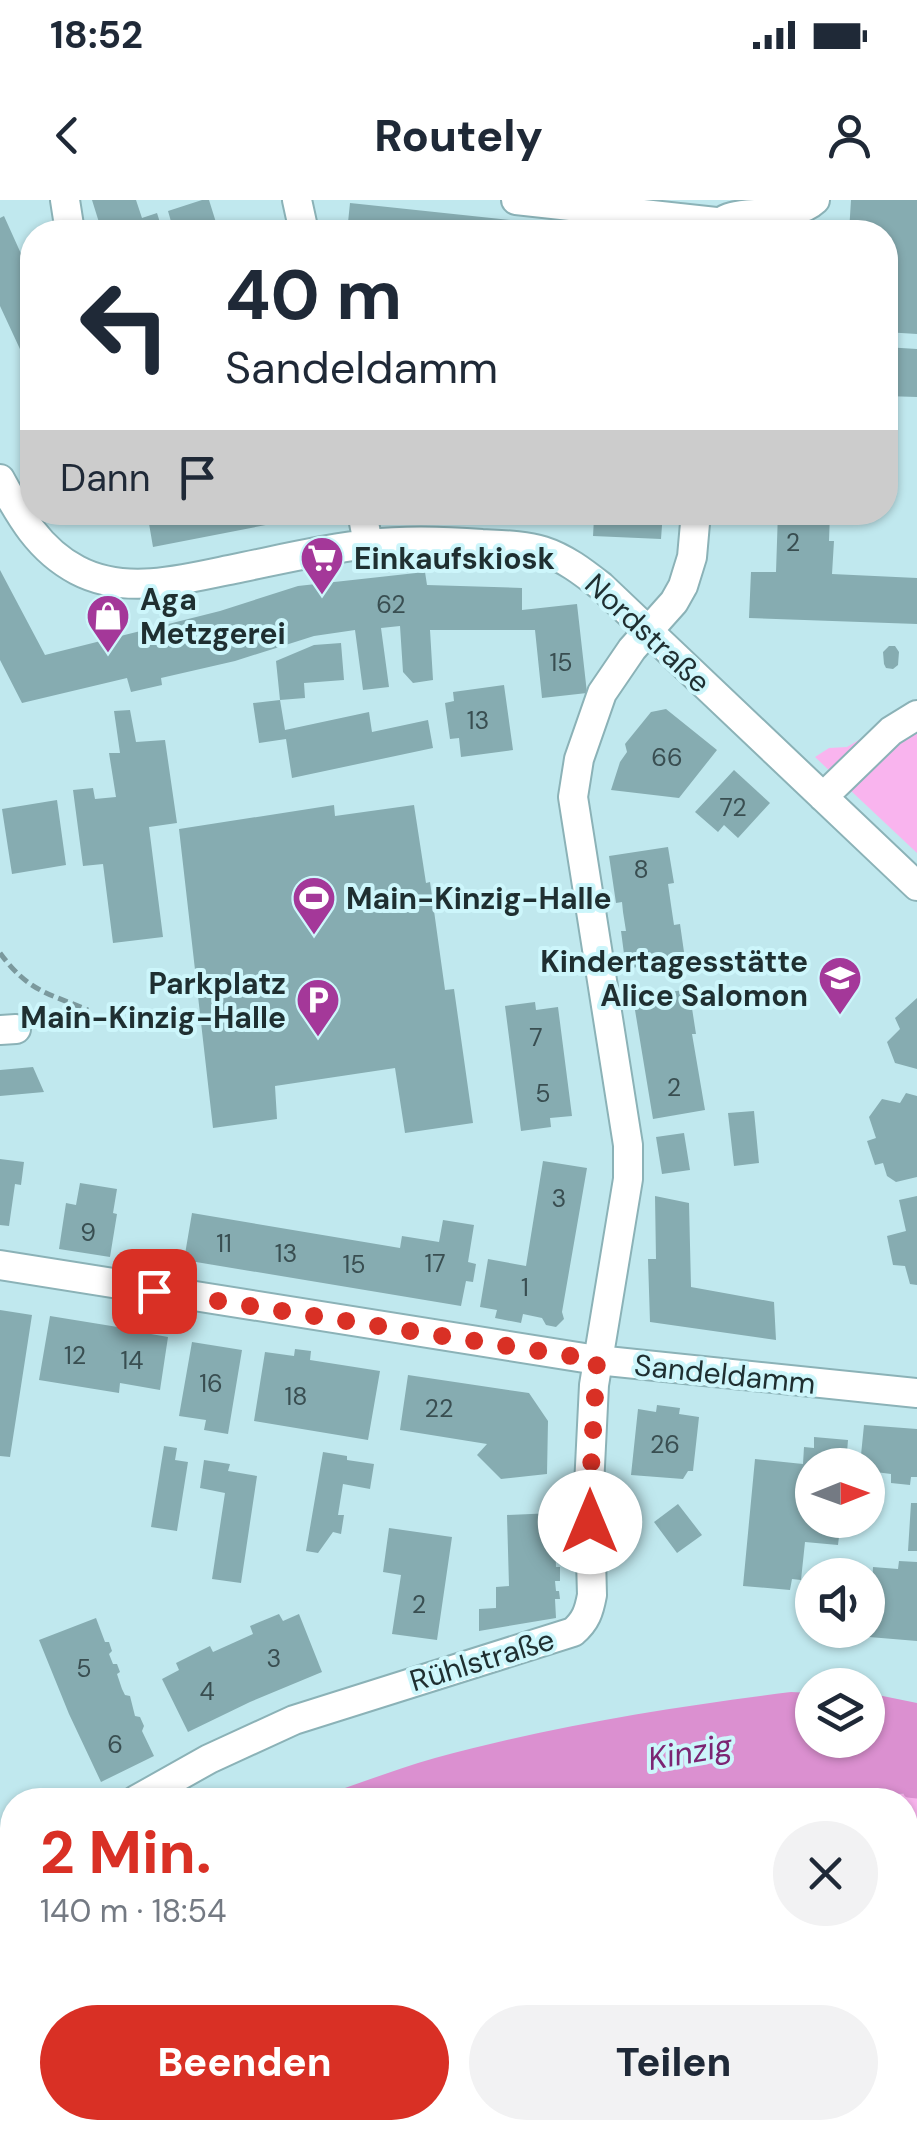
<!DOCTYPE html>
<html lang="de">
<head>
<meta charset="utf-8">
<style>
	:root { --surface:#fff; --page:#f2f2f3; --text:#1f2937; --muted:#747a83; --accent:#d93025 }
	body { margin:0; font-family:"DM Sans",sans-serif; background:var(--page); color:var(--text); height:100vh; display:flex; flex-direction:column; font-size:38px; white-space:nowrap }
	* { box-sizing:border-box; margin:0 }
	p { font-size:32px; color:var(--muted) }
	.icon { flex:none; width:55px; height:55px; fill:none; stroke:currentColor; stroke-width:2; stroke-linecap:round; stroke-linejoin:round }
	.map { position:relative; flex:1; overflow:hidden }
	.drawer { position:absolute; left:0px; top:1588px; width:918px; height:352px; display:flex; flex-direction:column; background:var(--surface); border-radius:40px 40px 0 0; box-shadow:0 2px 8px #0004 }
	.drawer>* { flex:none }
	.guide { position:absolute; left:20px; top:20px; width:878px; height:305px; border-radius:40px; box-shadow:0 2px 8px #0004; background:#fff; color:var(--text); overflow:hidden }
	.needle { width:65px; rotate:89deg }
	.buttons { position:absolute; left:795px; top:1248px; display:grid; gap:20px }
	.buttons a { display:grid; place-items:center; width:90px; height:90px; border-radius:50%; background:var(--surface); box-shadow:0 2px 8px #0004; font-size:50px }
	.pin { position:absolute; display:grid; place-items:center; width:85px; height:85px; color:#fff; margin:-42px; border-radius:20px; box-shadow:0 5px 15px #0006 }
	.me { position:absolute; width:110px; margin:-55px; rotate:0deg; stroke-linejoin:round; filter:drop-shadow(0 0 8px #0008) }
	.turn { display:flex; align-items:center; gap:35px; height:210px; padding:0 40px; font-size:45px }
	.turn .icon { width:130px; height:130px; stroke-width:2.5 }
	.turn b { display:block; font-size:70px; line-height:85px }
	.then { display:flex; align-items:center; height:95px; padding:0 40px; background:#0003; gap:20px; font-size:38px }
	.round { display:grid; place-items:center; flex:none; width:105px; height:105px; border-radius:52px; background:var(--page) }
	.headline { display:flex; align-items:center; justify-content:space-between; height:170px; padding:0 40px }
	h1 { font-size:60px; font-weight:800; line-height:75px; color:var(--accent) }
	.action { display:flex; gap:20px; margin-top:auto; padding:20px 40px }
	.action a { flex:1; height:115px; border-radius:60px; background:var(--accent); color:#fff; font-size:40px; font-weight:800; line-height:115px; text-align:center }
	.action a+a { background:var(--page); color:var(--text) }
	.status { display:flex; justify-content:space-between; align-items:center; height:70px; padding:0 50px; background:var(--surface); direction:ltr }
	.status svg { height:28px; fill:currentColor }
	header { display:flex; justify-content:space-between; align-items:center; height:130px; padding:0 40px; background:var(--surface); font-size:45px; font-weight:800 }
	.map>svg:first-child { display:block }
</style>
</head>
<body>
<div class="status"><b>18:52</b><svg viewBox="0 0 49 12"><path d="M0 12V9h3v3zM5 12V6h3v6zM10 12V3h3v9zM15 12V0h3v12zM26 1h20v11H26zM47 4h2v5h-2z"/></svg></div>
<header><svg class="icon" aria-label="back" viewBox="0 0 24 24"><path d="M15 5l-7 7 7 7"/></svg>Routely<svg class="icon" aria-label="person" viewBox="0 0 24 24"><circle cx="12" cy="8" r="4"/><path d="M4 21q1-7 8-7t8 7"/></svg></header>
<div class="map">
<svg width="917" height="1938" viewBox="0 0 917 1938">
	<rect width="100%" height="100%" fill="#c0e8ee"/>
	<!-- green -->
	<path fill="#f9b4ee" d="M 917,505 L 917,653 L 815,557 L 829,548 L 847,547 Z
		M 917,1593 L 917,1938 L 120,1938 L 124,1928 L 905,1928 L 905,1600 L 832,1600 L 859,1596 Z
		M 0,1794 L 12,1802 L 12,1928 L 18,1928 L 14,1938 L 0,1938 Z"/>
	<!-- water -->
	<path fill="#db90d0" d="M 791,1492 L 812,1493 L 812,1540 L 868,1540 L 868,1493 L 917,1503 L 917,1593 L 859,1596 L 832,1600 L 311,1600 C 352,1586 393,1570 435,1558 C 551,1526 672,1507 791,1492 Z
		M 18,1928 L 124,1928 L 120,1938 L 14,1938 Z"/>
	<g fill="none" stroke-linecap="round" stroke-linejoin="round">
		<!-- stream -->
		<path stroke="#db90d0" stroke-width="9" d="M 908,1593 L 917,1594"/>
	</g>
	<!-- building -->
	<path fill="#86acb1" d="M 92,0 L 136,0 L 142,18 L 157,13 L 163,32 L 102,32 Z
		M 202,0 L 209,0 L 219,32 L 174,32 L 168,11 Z
		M 851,0 L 917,0 L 917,134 L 885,132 L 885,32 L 849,32 Z
		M 350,3 L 603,30 L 603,32 L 347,32 Z
		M 4,16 L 32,78 L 32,175 L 0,106 L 0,18 Z
		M 885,147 L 917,149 L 917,197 L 885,196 Z
		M 147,312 L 306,312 L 307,317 L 153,347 Z
		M 541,312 L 663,312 L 661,339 L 593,336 L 594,318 L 541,316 Z
		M 778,312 L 830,312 L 829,341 L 834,341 L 832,374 L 917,378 L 917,424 L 749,418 L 751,372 L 776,372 Z
		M 0,370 L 45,455 L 220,411 L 298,386 L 425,372 L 427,385 L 522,388 L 522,410 L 577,404 L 587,493 L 542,498 L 535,430 L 430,430 L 433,480 L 413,483 L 403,472 L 400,426 L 381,428 L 389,487 L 363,490 L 355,430 L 314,436 L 235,461 L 161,478 L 162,485 L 131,492 L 127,478 L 22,503 L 0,460 Z
		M 341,443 L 344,480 L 304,483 L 305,498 L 280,500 L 276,461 L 314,445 Z
		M 889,446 L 895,446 L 899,452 L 898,465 L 893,469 L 886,468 L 884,464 L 883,452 Z
		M 504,485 L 513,550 L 461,557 L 459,538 L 450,539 L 445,503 L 454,501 L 453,492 Z
		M 280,500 L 285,530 L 369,512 L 372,532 L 428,520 L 433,548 L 292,578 L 286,539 L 259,543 L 253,503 Z
		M 666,509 L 717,550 L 679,598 L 611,590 L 620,562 L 627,552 L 625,544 L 651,512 Z
		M 130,510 L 136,542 L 165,540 L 177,623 L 149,627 L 163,737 L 113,743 L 103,664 L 83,666 L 73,590 L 93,588 L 95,599 L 116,597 L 109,553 L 120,553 L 114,511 Z
		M 734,570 L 770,603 L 738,638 L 724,625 L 718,632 L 695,612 Z
		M 57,600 L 66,665 L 12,674 L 2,609 Z
		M 334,605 L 335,616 L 414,605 L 426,683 L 430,682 L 445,790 L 454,789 L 473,923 L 405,933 L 395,868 L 275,886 L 277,919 L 213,928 L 179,629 Z
		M 668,647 L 674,683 L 668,684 L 671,705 L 674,725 L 680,724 L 685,759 L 626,769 L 621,731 L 626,731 L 623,712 L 622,702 L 616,703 L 609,656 Z
		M 689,789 L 696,834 L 692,834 L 705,910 L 653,919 L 633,798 Z
		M 917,798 L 917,869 L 895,863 L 887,842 L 900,829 L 895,818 Z
		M 535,802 L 536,810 L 558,807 L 572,916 L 550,918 L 551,927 L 521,931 L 505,806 Z
		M 33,867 L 44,892 L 0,896 L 0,870 Z
		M 906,893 L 917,896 L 917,977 L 896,982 L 887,976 L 883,963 L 875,965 L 867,941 L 876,938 L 869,917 L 882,899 L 900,903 Z
		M 754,911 L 759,963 L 734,966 L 728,913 Z
		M 684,933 L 690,970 L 662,974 L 656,937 Z
		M 0,959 L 24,962 L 21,985 L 15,984 L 9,1026 L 0,1025 Z
		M 543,961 L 587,968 L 562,1112 L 564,1119 L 556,1127 L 546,1125 L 542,1118 L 523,1114 L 521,1123 L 495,1118 L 497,1110 L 480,1107 L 488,1059 L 526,1066 Z
		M 80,983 L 117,989 L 113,1013 L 117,1014 L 110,1057 L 59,1049 L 66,1003 L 76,1005 Z
		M 655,996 L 689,1003 L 691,1087 L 774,1102 L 776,1140 L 650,1122 L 648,1059 L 656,1059 Z
		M 917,996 L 917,1085 L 910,1084 L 905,1066 L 893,1065 L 887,1036 L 906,1031 L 899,1000 Z
		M 192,1013 L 400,1048 L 402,1036 L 439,1042 L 443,1020 L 474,1025 L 468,1062 L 476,1064 L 473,1082 L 466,1081 L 461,1106 L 184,1060 Z
		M 0,1110 L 32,1115 L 10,1257 L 0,1256 Z
		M 50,1116 L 130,1129 L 131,1121 L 152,1124 L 151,1134 L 168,1137 L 160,1190 L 120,1183 L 119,1193 L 39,1180 Z
		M 192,1142 L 242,1150 L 228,1234 L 204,1230 L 206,1220 L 179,1216 Z
		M 295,1149 L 311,1151 L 310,1160 L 380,1171 L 368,1240 L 254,1221 L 265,1152 L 294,1156 Z
		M 408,1175 L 529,1193 L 548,1221 L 547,1274 L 501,1279 L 477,1255 L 487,1244 L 400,1230 Z
		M 657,1205 L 680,1208 L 679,1214 L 699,1217 L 693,1271 L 688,1271 L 683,1279 L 631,1275 L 638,1209 L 656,1212 Z
		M 864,1225 L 917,1229 L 917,1277 L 911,1277 L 910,1285 L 891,1283 L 891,1274 L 868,1271 L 868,1265 L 860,1265 Z
		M 814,1237 L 848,1240 L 846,1265 L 812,1265 L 812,1320 L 841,1320 L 838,1345 L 805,1342 L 801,1380 L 792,1379 L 790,1390 L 743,1386 L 755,1259 L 803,1264 L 804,1247 L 814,1248 Z
		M 164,1246 L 177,1248 L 175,1260 L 188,1262 L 177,1331 L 151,1327 Z
		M 323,1252 L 347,1256 L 347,1260 L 374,1264 L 370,1289 L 343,1284 L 338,1315 L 344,1315 L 341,1334 L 333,1332 L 318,1353 L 306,1351 Z
		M 204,1260 L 230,1264 L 228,1271 L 257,1276 L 241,1383 L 212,1379 L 225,1293 L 200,1288 Z
		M 911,1303 L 917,1303 L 917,1351 L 908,1351 Z
		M 678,1304 L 702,1335 L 677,1353 L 654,1322 Z
		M 554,1313 L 556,1367 L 560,1367 L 560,1381 L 555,1381 L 556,1391 L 559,1391 L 560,1399 L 555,1399 L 556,1418 L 479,1431 L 479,1409 L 496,1408 L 496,1387 L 509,1386 L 507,1315 Z
		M 389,1328 L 452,1337 L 437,1440 L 392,1434 L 401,1375 L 383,1372 Z
		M 899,1361 L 917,1362 L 917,1441 L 869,1437 L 870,1414 L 868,1414 L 868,1387 L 872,1387 L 873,1367 L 898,1369 Z
		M 279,1414 L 283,1421 L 299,1414 L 322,1472 L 250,1502 L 188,1532 L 162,1479 L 179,1470 L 176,1463 L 210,1446 L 213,1452 L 253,1434 L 250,1426 Z
		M 96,1418 L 105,1442 L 109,1442 L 112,1451 L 109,1454 L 113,1464 L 117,1464 L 120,1472 L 117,1474 L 122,1489 L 125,1495 L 130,1496 L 135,1516 L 140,1517 L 144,1526 L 142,1531 L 154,1556 L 101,1582 L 69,1514 L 39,1440 Z"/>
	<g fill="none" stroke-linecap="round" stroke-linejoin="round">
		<defs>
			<path id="minor" d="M 65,0 L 70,32
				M 297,0 L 304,32
				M 516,0 L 716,22
				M 712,32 C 729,0 787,26 815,0
				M 0,279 C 20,316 39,350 77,370 C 126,396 183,379 234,369 C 278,360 323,349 368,344 C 406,340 444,341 482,344 C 502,345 524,345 543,351 C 565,358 583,372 601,386 L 917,686
				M 362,312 L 368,344
				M 823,597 L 891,531 L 917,515
				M 0,830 L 16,829
				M 0,1065 L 597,1160 L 917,1193
				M 136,1600 L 209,1559 L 294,1520 L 573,1432 C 586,1421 589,1411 592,1395 L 589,1286 L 594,1185 L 628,979 L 628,945 L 573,597 L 579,559 L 602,493 L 632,449 L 674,402 L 683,386 L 692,357 L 696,312
				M 0,1708 L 12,1696"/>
		</defs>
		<!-- minor casing -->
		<use href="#minor" stroke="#8bb2b7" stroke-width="32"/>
		<!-- path -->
		<path stroke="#7b999d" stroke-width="5" stroke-dasharray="10 5" stroke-linecap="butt" d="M 0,753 C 28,791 47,793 88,810
			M 905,1618 L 917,1619
			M 0,1780 L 12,1789
			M 208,1928 L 223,1938
			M 263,1938 L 265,1928"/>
		<!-- minor -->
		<use href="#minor" stroke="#fff" stroke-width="28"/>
	</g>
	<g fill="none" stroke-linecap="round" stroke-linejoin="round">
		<!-- route -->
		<path stroke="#d93025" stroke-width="18" stroke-dasharray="0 32.4" d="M 154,1091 L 597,1160 L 590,1286 L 590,1322"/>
	</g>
	<!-- icons -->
	<defs>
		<symbol id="supermarket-pin" viewBox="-11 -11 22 30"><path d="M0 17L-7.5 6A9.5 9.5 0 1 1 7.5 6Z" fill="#a43899" stroke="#cdf6fb"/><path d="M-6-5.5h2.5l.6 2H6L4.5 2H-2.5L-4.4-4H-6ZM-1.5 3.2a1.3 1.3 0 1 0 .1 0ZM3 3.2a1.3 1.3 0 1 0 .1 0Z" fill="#fff"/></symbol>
		<symbol id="shop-pin" viewBox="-11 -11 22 30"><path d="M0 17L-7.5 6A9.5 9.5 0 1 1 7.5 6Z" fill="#a43899" stroke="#cdf6fb"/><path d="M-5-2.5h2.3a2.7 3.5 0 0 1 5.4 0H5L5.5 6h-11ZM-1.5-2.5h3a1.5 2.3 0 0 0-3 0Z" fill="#fff"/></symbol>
		<symbol id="stadium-pin" viewBox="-11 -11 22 30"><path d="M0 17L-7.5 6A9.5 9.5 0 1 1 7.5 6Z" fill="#a43899" stroke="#cdf6fb"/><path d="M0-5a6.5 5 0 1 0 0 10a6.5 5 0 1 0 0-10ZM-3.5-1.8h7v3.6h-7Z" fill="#fff"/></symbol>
		<symbol id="school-pin" viewBox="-11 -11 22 30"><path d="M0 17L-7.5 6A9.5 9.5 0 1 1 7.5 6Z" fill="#a43899" stroke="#cdf6fb"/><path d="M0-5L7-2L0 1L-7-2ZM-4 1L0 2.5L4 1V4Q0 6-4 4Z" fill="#fff"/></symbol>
		<symbol id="parking-pin" viewBox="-11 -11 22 30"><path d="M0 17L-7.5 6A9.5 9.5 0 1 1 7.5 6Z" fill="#a43899" stroke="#cdf6fb"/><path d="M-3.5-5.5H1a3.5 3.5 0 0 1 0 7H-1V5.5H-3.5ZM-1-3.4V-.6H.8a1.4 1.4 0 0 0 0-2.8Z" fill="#fff"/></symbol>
	</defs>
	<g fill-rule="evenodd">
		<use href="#supermarket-pin" x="297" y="333" width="50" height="68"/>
		<use href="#shop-pin" x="83" y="391" width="50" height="68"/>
		<use href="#stadium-pin" x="289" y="673" width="50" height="68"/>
		<use href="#school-pin" x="815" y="753" width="50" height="68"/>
		<use href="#parking-pin" x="293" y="775" width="50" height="68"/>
	</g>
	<g text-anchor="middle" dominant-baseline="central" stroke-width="8" stroke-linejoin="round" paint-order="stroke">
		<!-- number labels -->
		<g font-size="25" fill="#394e51">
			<text x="793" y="342">2</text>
			<text x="391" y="404">62</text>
			<text x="561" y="462">15</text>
			<text x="478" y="520">13</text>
			<text x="667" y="557">66</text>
			<text x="733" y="607">72</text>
			<text x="641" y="669">8</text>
			<text x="536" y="837">7</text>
			<text x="674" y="887">2</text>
			<text x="543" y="893">5</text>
			<text x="559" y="998">3</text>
			<text x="88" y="1032">9</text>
			<text x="224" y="1043">11</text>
			<text x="286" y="1053">13</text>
			<text x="435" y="1063">17</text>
			<text x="354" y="1064">15</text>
			<text x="525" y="1087">1</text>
			<text x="75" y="1155">12</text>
			<text x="132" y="1160">14</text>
			<text x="211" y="1183">16</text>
			<text x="296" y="1196">18</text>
			<text x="439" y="1208">22</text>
			<text x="665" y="1244">26</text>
			<text x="419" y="1404">2</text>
			<text x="274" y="1458">3</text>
			<text x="84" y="1468">5</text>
			<text x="207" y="1491">4</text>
			<text x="115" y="1544">6</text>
		</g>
		<!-- poi labels -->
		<g font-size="30" font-weight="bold" fill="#1f2f31" stroke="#cdf6fb" text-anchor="start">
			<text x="354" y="358">Einkaufskiosk</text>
			<text x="140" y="399">Aga<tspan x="140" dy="34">Metzgerei</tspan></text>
			<text x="346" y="698">Main-Kinzig-Halle</text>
			<text x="808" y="761" text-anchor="end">Kindertagesstätte<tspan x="808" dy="34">Alice Salomon</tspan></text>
			<text x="286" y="783" text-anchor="end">Parkplatz<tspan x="286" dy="34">Main-Kinzig-Halle</tspan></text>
		</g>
		<!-- street labels -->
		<g font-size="30" fill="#1f2f31" stroke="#cdf6fb">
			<text transform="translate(648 433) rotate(43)">Nordstraße</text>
			<text transform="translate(725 1174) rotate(6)">Sandeldamm</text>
			<text transform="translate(482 1460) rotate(-17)">Rühlstraße</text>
		</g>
		<!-- water labels -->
		<g font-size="32" font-style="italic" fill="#7c2573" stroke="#cdf6fb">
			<text transform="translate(690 1552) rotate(-10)">Kinzig</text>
		</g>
	</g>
</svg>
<div class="buttons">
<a><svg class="needle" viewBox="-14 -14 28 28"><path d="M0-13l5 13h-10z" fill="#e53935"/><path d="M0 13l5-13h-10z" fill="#747a83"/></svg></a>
<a><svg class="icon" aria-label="sound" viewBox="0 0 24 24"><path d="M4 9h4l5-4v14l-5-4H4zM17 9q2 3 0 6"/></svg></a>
<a><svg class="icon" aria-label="layers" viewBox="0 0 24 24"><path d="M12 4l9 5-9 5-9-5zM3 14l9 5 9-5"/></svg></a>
</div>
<div class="pin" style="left:154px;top:1091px;background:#d93025"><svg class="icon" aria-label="arrive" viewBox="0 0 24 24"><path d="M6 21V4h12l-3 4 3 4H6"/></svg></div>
<svg class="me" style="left:590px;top:1322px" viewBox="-20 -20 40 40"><circle r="19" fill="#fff"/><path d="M0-13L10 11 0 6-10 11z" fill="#d93025"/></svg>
<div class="guide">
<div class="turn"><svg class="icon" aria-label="left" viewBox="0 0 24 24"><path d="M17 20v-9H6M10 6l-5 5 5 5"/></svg><div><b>40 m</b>Sandeldamm</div></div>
<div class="then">Dann<svg class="icon" aria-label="arrive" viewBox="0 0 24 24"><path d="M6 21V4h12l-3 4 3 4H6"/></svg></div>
</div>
<section class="drawer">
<div class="headline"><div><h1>2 Min.</h1><p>140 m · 18:54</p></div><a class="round"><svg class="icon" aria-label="close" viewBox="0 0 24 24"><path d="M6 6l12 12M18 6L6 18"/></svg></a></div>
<div class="action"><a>Beenden</a><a>Teilen</a></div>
</section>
</div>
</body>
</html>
